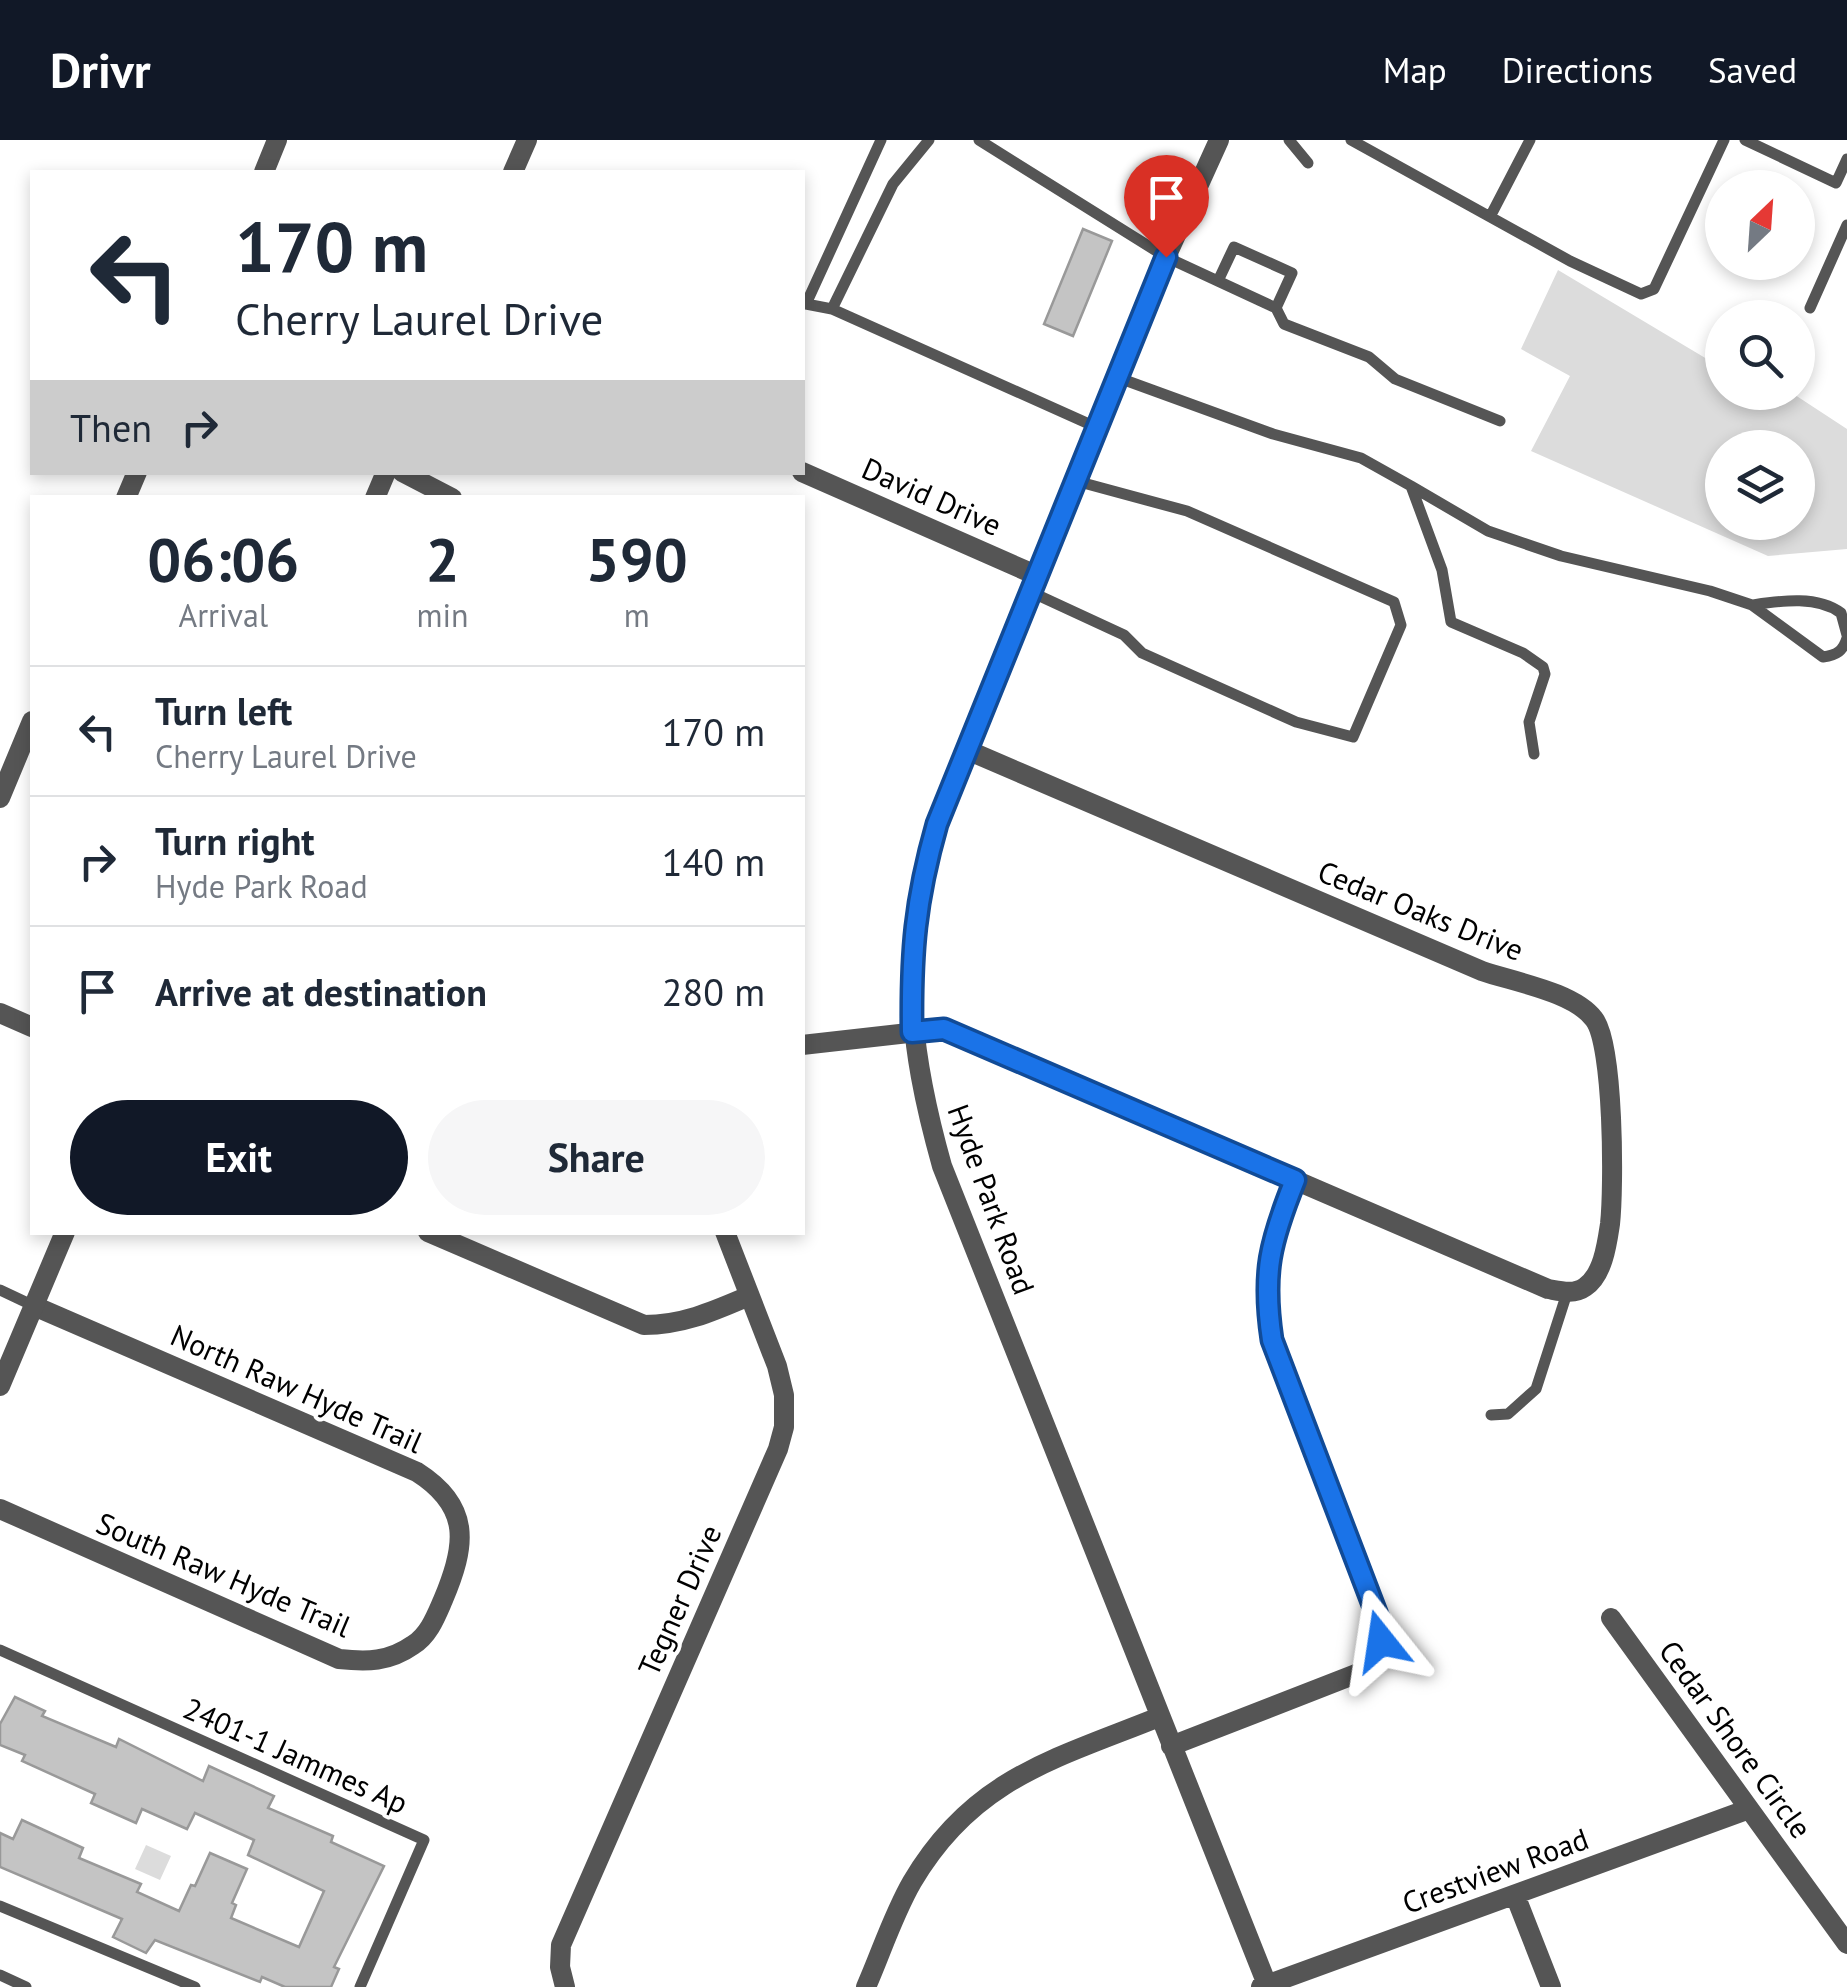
<!DOCTYPE html>
<html lang="en">
<head>
<meta charset="utf-8">
<style>
	:root { --surface:#fff; --page:#f6f6f7; --text:#1f2937; --muted:#747a83; --line:#e0e1e3; --accent:#111827 }
	body { margin:0; font-family:"PT Sans",sans-serif; background:var(--page); color:var(--text); height:100vh; display:flex; flex-direction:column; font-size:38px; white-space:nowrap }
	* { box-sizing:border-box; margin:0 }
	p { font-size:32px; color:var(--muted) }
	.icon { flex:none; width:55px; height:55px; fill:none; stroke:currentColor; stroke-width:2; stroke-linecap:round; stroke-linejoin:round }
	.map { position:relative; flex:1; overflow:hidden }
	.drawer { position:absolute; left:30px; top:355px; width:775px; height:740px; display:flex; flex-direction:column; background:var(--surface); border-radius:0px; box-shadow:0 5px 15px #0003 }
	.drawer>* { flex:none }
	.guide { position:absolute; left:30px; top:30px; width:775px; height:305px; border-radius:0px; box-shadow:0 5px 15px #0003; background:#fff; color:var(--text); overflow:hidden }
	.needle { width:65px; rotate:25deg }
	.controls { position:absolute; left:1705px; top:30px; display:grid; gap:20px }
	.controls a { display:grid; place-items:center; width:110px; height:110px; border-radius:50%; background:var(--surface); box-shadow:0 5px 15px #0003; font-size:50px }
	.pin { position:absolute; display:grid; place-items:center; width:85px; height:85px; color:#fff; margin:-102px -42px; border-radius:50% 50% 50% 0; rotate:-45deg; box-shadow:0 0 10px #0007 }
	.pin .icon { rotate:45deg }
	.me { position:absolute; width:110px; margin:-55px; rotate:345deg; stroke-linejoin:round; filter:drop-shadow(0 0 8px #0008) }
	.turn { display:flex; align-items:center; gap:35px; height:210px; padding:0 40px; font-size:45px }
	.turn .icon { width:130px; height:130px; stroke-width:2.5 }
	.turn b { display:block; font-size:70px; line-height:85px }
	.then { display:flex; align-items:center; height:95px; padding:0 40px; background:#0003; gap:20px; font-size:38px }
	.eta { display:flex; justify-content:space-evenly; align-items:center; height:170px; text-align:center }
	.eta b { font-size:60px; font-weight:700; line-height:70px }
	.primary-button { display:flex; gap:20px; margin-top:auto; padding:20px 40px }
	.primary-button a { flex:1; height:115px; border-radius:60px; background:var(--accent); color:#fff; font-size:40px; font-weight:700; line-height:115px; text-align:center }
	.primary-button a+a { background:var(--page); color:var(--text) }
	ul { padding:0; list-style:none }
	li { display:flex; align-items:center; gap:30px; height:130px; padding:0 40px; border-top:2px solid var(--line) }
	li div { flex:1 }
	li b { display:block; font-size:38px }
	li em { font-style:normal }
	header { display:flex; align-items:center; gap:60px; box-sizing:border-box; height:140px; padding:0 50px; background:var(--accent); color:#fff }
	header strong { font-size:48px }
	nav { display:flex; gap:55px; margin-inline-start:auto; font-size:35px }
	.map>svg:first-child { display:block }
</style>
</head>
<body>
<header>
<strong>Drivr</strong>
<nav><a>Map</a><a>Directions</a><a>Saved</a></nav>
</header>
<div class="map">
<svg width="1847" height="1847" viewBox="0 0 1847 1847">
	<rect width="100%" height="100%" fill="#fff"/>
	<!-- green -->
	<path fill="#dcdcdc" fill-rule="evenodd" d="M 1558,130 L 1722,228 L 1722,252 L 1792,253 L 1847,289 L 1847,409 L 1768,416 L 1531,311 L 1570,236 L 1521,209 ZM 1722,308 L 1798,308 L 1798,382 L 1722,382 Z
		M 146,1705 L 171,1716 L 160,1740 L 135,1729 Z"/>
	<!-- building -->
	<path fill="#c4c4c4" stroke="#999" stroke-width="2.5" d="M 1083,89 L 1112,101 L 1073,196 L 1044,184 Z
		M 15,1557 L 45,1571 L 42,1576 L 116,1607 L 119,1599 L 203,1641 L 209,1626 L 274,1656 L 268,1668 L 333,1696 L 331,1702 L 384,1726 L 334,1827 L 339,1829 L 331,1847 L 285,1847 L 262,1837 L 260,1842 L 155,1800 L 146,1813 L 113,1797 L 122,1779 L 0,1727 L 0,1693 L 13,1699 L 22,1680 L 83,1708 L 79,1718 L 141,1744 L 137,1752 L 179,1771 L 191,1745 L 195,1746 L 210,1713 L 247,1729 L 232,1763 L 236,1765 L 231,1778 L 299,1807 L 324,1751 L 248,1715 L 254,1700 L 195,1673 L 187,1689 L 142,1669 L 136,1683 L 91,1663 L 95,1654 L 22,1621 L 25,1615 L 0,1605 L 0,1584 Z"/>
	<g fill="none" stroke-linecap="round" stroke-linejoin="round">
		<!-- service -->
		<path stroke="#555" stroke-width="11" d="M 979,0 L 1166,117 L 1276,168 L 1292,133 L 1234,107 L 1218,141
			M 1289,0 L 1308,23
			M 1351,0 L 1570,121 L 1641,154 L 1654,149 L 1724,0
			M 1745,0 L 1836,43 L 1847,19
			M 1491,75 L 1530,0
			M 802,162 L 806,164 L 881,0
			M 806,164 L 832,169 L 1098,288
			M 1276,168 L 1284,184 L 1369,217 L 1395,239 L 1500,281
			M 1810,168 L 1847,85
			M 832,169 L 893,44 L 929,0
			M 1119,238 L 1273,294 L 1361,318 L 1411,346 L 1442,430 L 1451,482 L 1523,513 L 1543,527 L 1545,534 L 1529,582 L 1534,614
			M 1411,346 L 1488,391 L 1561,416 L 1710,451 L 1752,465 L 1823,517 C 1837,515 1843,511 1847,498
			M 1031,452 L 1124,495 L 1142,513 L 1296,582 L 1353,597 L 1401,485 L 1394,462 L 1369,451 L 1187,371 L 1076,341
			M 1752,465 C 1780,461 1817,455 1841,473 L 1847,495
			M 0,1150 L 34,1166
			M 1491,1275 L 1508,1274 L 1536,1249 L 1567,1153
			M 0,1510 L 424,1700 L 360,1847
			M 0,1766 L 195,1847
			M 0,1835 L 26,1847"/>
		<!-- minor -->
		<path stroke="#555" stroke-width="20" d="M 1219,0 L 1166,117 L 937,684 C 900,812 906,898 942,1026 L 1268,1847
			M 264,32 L 277,0
			M 402,332 L 452,358
			M 802,332 L 1038,436
			M 126,358 L 137,332
			M 0,658 L 32,581
			M 0,873 L 32,887
			M 802,905 L 944,889 L 1548,1149 C 1560,1151 1574,1155 1585,1147 C 1603,1135 1607,1104 1610,1084 C 1614,1049 1614,904 1594,879 C 1574,852 1514,842 1482,831 L 967,610
			M 428,1092 L 644,1185 C 683,1185 714,1171 749,1156
			M 0,1369 L 339,1519 C 367,1522 389,1522 413,1505 C 429,1495 436,1476 443,1460 C 466,1406 472,1367 417,1332 L 34,1166
			M 1611,1478 L 1847,1804
			M 1171,1606 L 1361,1532 C 1376,1517 1381,1505 1380,1483 L 1272,1200 C 1262,1136 1271,1099 1295,1040
			M 1515,1755 L 1551,1847
			M 565,1847 L 560,1827 L 561,1805 L 778,1309 L 784,1287 L 784,1255 L 777,1226 L 725,1092
			M 866,1847 C 881,1813 893,1775 912,1742 C 973,1638 1055,1619 1159,1577
			M 1261,1847 L 1749,1669"/>
		<!-- tertiary -->
		<path stroke="#555" stroke-width="20" d="M 513,32 L 527,0
			M 375,358 L 386,332
			M 0,1246 L 65,1092"/>
	</g>
	<g fill="none" stroke-linecap="round" stroke-linejoin="round">
		<defs>
			<path id="route" d="M 1166,117 L 937,684 C 915,761 911,812 912,892 L 944,889 L 1295,1040 C 1270,1102 1262,1133 1272,1200 L 1380,1483 L 1381,1501"/>
		</defs>
		<!-- route casing -->
		<use href="#route" stroke="#114b97" stroke-width="25"/>
		<!-- route -->
		<use href="#route" stroke="#1a73e8" stroke-width="18"/>
	</g>
	<g text-anchor="middle" dominant-baseline="central" stroke-width="8" stroke-linejoin="round" paint-order="stroke">
		<!-- street labels -->
		<g font-size="30" fill="#000" stroke="#fff">
			<text transform="translate(932 356) rotate(24)">David Drive</text>
			<text transform="translate(1421 770) rotate(22)">Cedar Oaks Drive</text>
			<text transform="translate(992 1059) rotate(70)">Hyde Park Road</text>
			<text transform="translate(297 1248) rotate(24)">North Raw Hyde Trail</text>
			<text transform="translate(224 1434) rotate(23)">South Raw Hyde Trail</text>
			<text transform="translate(679 1460) rotate(-66)">Tegner Drive</text>
			<text transform="translate(1736 1599) rotate(54)">Cedar Shore Circle</text>
			<text transform="translate(296 1615) rotate(24)">2401-1 Jammes Ap</text>
			<text transform="translate(1495 1730) rotate(-20)">Crestview Road</text>
		</g>
	</g>
</svg>
<div class="controls">
<a><svg class="needle" viewBox="-14 -14 28 28"><path d="M0-13l5 13h-10z" fill="#e53935"/><path d="M0 13l5-13h-10z" fill="#747a83"/></svg></a>
<a><svg class="icon" aria-label="search" viewBox="0 0 24 24"><circle cx="10" cy="10" r="6"/><path d="M15 15l6 6"/></svg></a>
<a><svg class="icon" aria-label="layers" viewBox="0 0 24 24"><path d="M12 4l9 5-9 5-9-5zM3 14l9 5 9-5"/></svg></a>
</div>
<div class="pin" style="left:1166px;top:117px;background:#d93025"><svg class="icon" aria-label="arrive" viewBox="0 0 24 24"><path d="M6 21V4h12l-3 4 3 4H6"/></svg></div>
<svg class="me" style="left:1381px;top:1501px" viewBox="-20 -20 40 40"><path d="M0-17L14 15 0 8-14 15z" fill="#1a73e8" stroke="#fff" stroke-width="4"/></svg>
<div class="guide">
<div class="turn"><svg class="icon" aria-label="left" viewBox="0 0 24 24"><path d="M17 20v-9H6M10 6l-5 5 5 5"/></svg><div><b>170 m</b>Cherry Laurel Drive</div></div>
<div class="then">Then<svg class="icon" aria-label="right" viewBox="0 0 24 24"><path d="M7 20v-9h11M14 6l5 5-5 5"/></svg></div>
</div>
<section class="drawer">
<div class="eta">
<div><b>06:06</b><p>Arrival</p></div>
<div><b>2</b><p>min</p></div>
<div><b>590</b><p>m</p></div>
</div>
<ul>
<li><svg class="icon" aria-label="left" viewBox="0 0 24 24"><path d="M17 20v-9H6M10 6l-5 5 5 5"/></svg><div><b>Turn left</b><p>Cherry Laurel Drive</p></div><em>170 m</em></li>
<li><svg class="icon" aria-label="right" viewBox="0 0 24 24"><path d="M7 20v-9h11M14 6l5 5-5 5"/></svg><div><b>Turn right</b><p>Hyde Park Road</p></div><em>140 m</em></li>
<li><svg class="icon" aria-label="arrive" viewBox="0 0 24 24"><path d="M6 21V4h12l-3 4 3 4H6"/></svg><div><b>Arrive at destination</b></div><em>280 m</em></li>
</ul>
<div class="primary-button"><a>Exit</a><a>Share</a></div>
</section>
</div>
</body>
</html>
